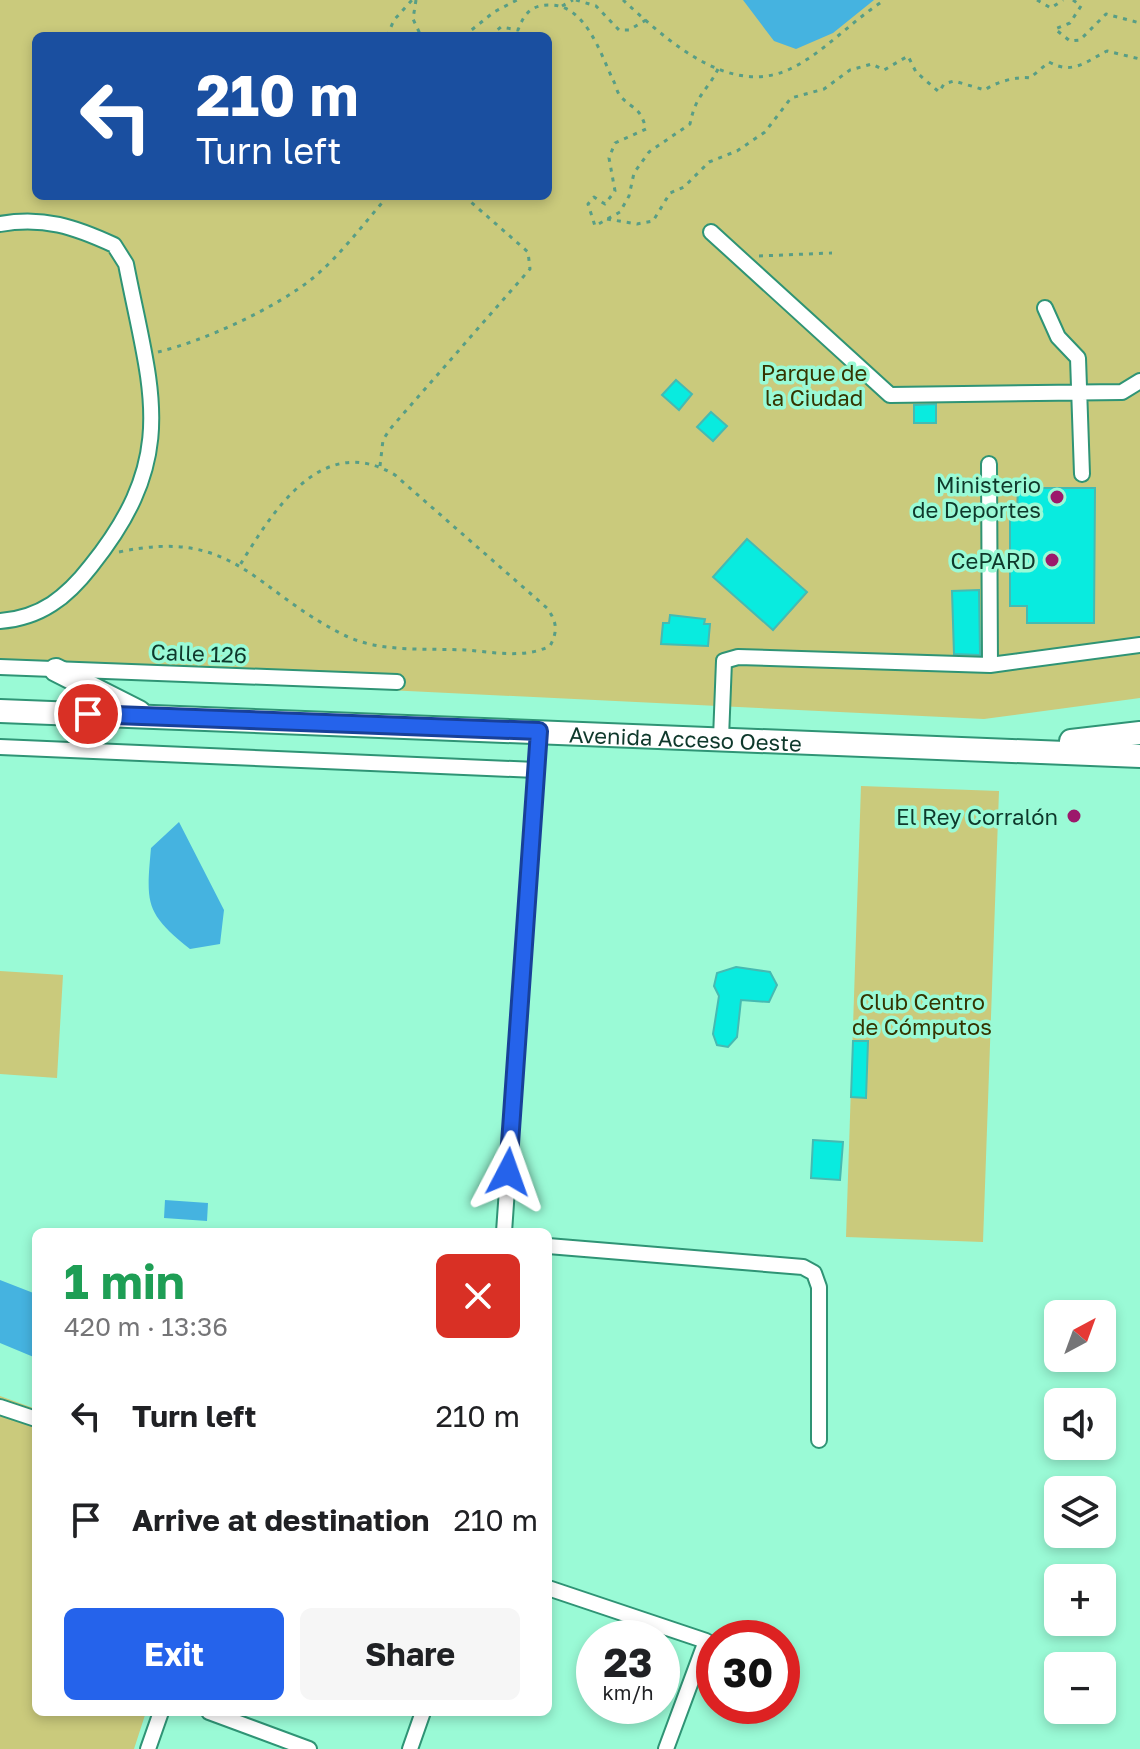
<!DOCTYPE html>
<html lang="en">
<head>
<meta charset="utf-8">
<style>
	:root { --surface:#fff; --page:#f6f6f6; --text:#202124; --muted:#757577; --accent:#2563eb }
	body { margin:0; font-family:"Golos Text",sans-serif; background:var(--page); color:var(--text); height:100vh; display:flex; flex-direction:column; font-size:30px; white-space:nowrap }
	* { box-sizing:border-box; margin:0 }
	p { font-size:26px; color:var(--muted) }
	.icon { flex:none; width:44px; height:44px; fill:none; stroke:currentColor; stroke-width:2; stroke-linecap:round; stroke-linejoin:round }
	.map { position:relative; flex:1; overflow:hidden }
	.panel { position:absolute; left:32px; top:1228px; width:520px; height:488px; display:flex; flex-direction:column; background:var(--surface); border-radius:12px; box-shadow:0 4px 12px #0003 }
	.panel>* { flex:none }
	.guide { position:absolute; left:32px; top:32px; width:520px; height:168px; border-radius:12px; box-shadow:0 4px 12px #0003; background:#1a4fa0; color:#fff; overflow:hidden }
	.needle { width:52px; rotate:41deg }
	.buttons { position:absolute; left:1044px; top:1300px; display:grid; gap:16px }
	.buttons a { display:grid; place-items:center; width:72px; height:72px; border-radius:12px; background:var(--surface); box-shadow:0 4px 12px #0003; font-size:40px }
	.speed { position:absolute; left:576px; top:1620px; display:flex; gap:16px; font-size:40px; font-weight:700; text-align:center }
	.speed>* { display:grid; place-content:center; width:104px; height:104px; border-radius:50%; background:var(--surface); box-shadow:0 4px 12px #0003; line-height:1 }
	.speed small { font-size:20px; font-weight:400 }
	.speed .limit { border:12px solid #d22; background:#fff; color:#111 }
	.pin { position:absolute; display:grid; place-items:center; width:68px; height:68px; color:#fff; margin:-34px; border:4px solid #fff; border-radius:50%; box-shadow:0 2px 8px #0007 }
	.me { position:absolute; width:88px; margin:-44px; rotate:4deg; stroke-linejoin:round; filter:drop-shadow(0 0 6px #0008) }
	.turn { display:flex; align-items:center; gap:28px; height:168px; padding:0 32px; font-size:36px }
	.turn .icon { width:104px; height:104px; stroke-width:2.5 }
	.turn b { display:block; font-size:56px; line-height:68px }
	.round { display:grid; place-items:center; flex:none; width:84px; height:84px; border-radius:12px; background:var(--page) }
	.summary { display:flex; align-items:center; justify-content:space-between; height:136px; padding:0 32px }
	h1 { font-size:48px; font-weight:700; line-height:60px; color:#1e9e55 }
	.action { display:flex; gap:16px; margin-top:auto; padding:16px 32px }
	.action a { flex:1; height:92px; border-radius:12px; background:var(--accent); color:#fff; font-size:32px; font-weight:700; line-height:92px; text-align:center }
	.action a+a { background:var(--page); color:var(--text) }
	ul { padding:0; list-style:none }
	li { display:flex; align-items:center; gap:24px; height:104px; padding:0 32px }
	li div { flex:1 }
	li b { display:block; font-size:30px }
	li em { font-style:normal }
	.map>svg:first-child { display:block }
</style>
</head>
<body>
<div class="map">
<svg width="1140" height="1749" viewBox="0 0 1140 1749">
	<rect width="100%" height="100%" fill="#9afad6"/>
	<!-- green -->
	<path fill="#caca7c" fill-rule="evenodd" d="M 0,0 L 1140,0 L 1140,698 L 984,719 L 0,671 ZM 36,36 L 548,36 L 548,196 L 36,196 Z
		M 861,786 L 999,791 L 983,1242 L 846,1237 Z
		M 0,971 L 63,975 L 57,1078 L 0,1074 Z
		M 0,1396 L 36,1409 L 36,1712 L 146,1712 L 134,1749 L 0,1749 Z"/>
	<!-- water -->
	<path fill="#45b3e0" d="M 743,0 L 874,0 L 833,33 L 796,49 L 774,41 Z
		M 179,822 L 224,910 L 220,944 L 190,949 C 145,913 146,904 151,848 Z
		M 165,1200 L 208,1203 L 207,1221 L 164,1218 Z
		M 0,1280 L 36,1294 L 36,1358 L 0,1343 Z"/>
	<!-- building -->
	<path fill="#09ebdf" stroke="#46bab2" stroke-width="2" d="M 676,380 L 692,394 L 679,410 L 662,395 Z
		M 936,404 L 936,423 L 914,423 L 914,405 Z
		M 711,412 L 727,426 L 713,441 L 697,427 Z
		M 1018,488 L 1095,488 L 1094,623 L 1027,623 L 1027,606 L 1010,606 L 1010,512 L 1017,512 Z
		M 747,539 L 807,592 L 773,630 L 713,577 Z
		M 979,590 L 980,655 L 954,654 L 952,591 Z
		M 670,615 L 705,619 L 704,624 L 710,624 L 708,646 L 661,644 L 663,623 L 669,623 Z
		M 736,967 L 770,972 L 777,985 L 769,1002 L 741,1000 L 737,1037 L 728,1047 L 717,1045 L 713,1034 L 719,996 L 714,986 L 717,973 Z
		M 853,1041 L 868,1041 L 866,1098 L 851,1097 Z
		M 813,1140 L 843,1142 L 840,1180 L 811,1178 Z"/>
	<g fill="none" stroke-linecap="round" stroke-linejoin="round">
		<defs>
			<path id="minor" d="M 0,224 C 43,216 75,227 114,245 L 126,264 C 151,392 180,455 91,566 C 67,597 41,618 0,621
				M 711,232 L 890,395 L 1122,392 L 1140,381
				M 1045,308 L 1058,337 L 1078,358 L 1082,474
				M 989,464 L 990,665
				M 0,667 L 397,682
				M 721,738 L 724,661 L 738,657 L 990,665 L 1140,645
				M 0,747 L 536,770
				M 504,1232 L 539,731
				M 548,1246 L 803,1267 L 814,1273 L 819,1287 L 819,1440
				M 0,1407 L 36,1419
				M 548,1588 L 706,1641 L 666,1749
				M 209,1712 L 309,1749
				M 148,1749 L 161,1712
				M 410,1749 L 423,1712"/>
			<g id="highway">
				<path d="M 56,670 L 139,712"/>
				<path id="s1" d="M 0,711 L 1140,756"/>
				<path d="M 1071,741 L 1140,733"/>
			</g>
		</defs>
		<!-- minor casing -->
		<use href="#minor" stroke="#2f9475" stroke-width="18"/>
		<!-- highway casing -->
		<use href="#highway" stroke="#2f9475" stroke-width="26"/>
		<!-- path -->
		<path stroke="#589e85" stroke-width="3" stroke-dasharray="4 6" stroke-linecap="butt" d="M 416,0 L 413,19 L 421,36
			M 576,0 L 596,6 L 619,30 L 629,30 L 646,20
			M 623,0 C 666,39 728,98 790,69 C 824,53 852,20 885,0
			M 1037,0 L 1051,8 L 1063,0
			M 1073,0 L 1081,6 L 1070,23 L 1055,29 L 1070,41 L 1080,40 L 1106,14 L 1140,23
			M 562,6 L 573,0
			M 387,36 L 394,20 L 412,0
			M 464,36 L 494,12 L 517,0
			M 490,36 L 501,27 L 518,30 C 524,14 531,5 549,5 C 585,4 600,52 613,80 C 616,85 617,93 621,97 C 635,111 640,107 646,129 L 615,143 L 609,158 L 615,191 L 605,204 L 594,197 L 588,204 L 595,226 L 620,212 L 629,196 L 634,173 L 649,152 L 690,124 C 696,94 706,93 718,69
			M 607,219 L 637,224 L 653,221 L 670,193 L 684,187 L 709,162 L 737,151 L 765,132 L 791,98 L 824,89 L 850,70 L 872,64 L 884,70 L 908,56 L 916,72 L 939,92 L 944,84 L 954,81 L 985,90 C 995,82 1018,76 1030,78 L 1049,62 C 1073,75 1085,62 1107,51 L 1140,59
			M 759,256 L 832,253
			M 158,352 C 204,341 276,308 313,278 C 341,255 364,223 388,196
			M 380,466 L 383,440 L 390,429 L 530,269 L 528,252 L 464,196
			M 119,552 C 235,527 253,590 344,635 C 379,653 428,648 465,650 C 493,652 524,659 550,646 C 558,631 557,622 547,608 L 395,475 C 322,431 273,511 240,565"/>
		<!-- minor -->
		<use href="#minor" stroke="#fff" stroke-width="14"/>
		<!-- highway -->
		<use href="#highway" stroke="#fff" stroke-width="22"/>
	</g>
	<g fill="none" stroke-linecap="round" stroke-linejoin="round">
		<defs>
			<path id="route" d="M 88,714 L 539,731 L 508,1172"/>
		</defs>
		<!-- route casing -->
		<use href="#route" stroke="#184099" stroke-width="20"/>
		<!-- route -->
		<use href="#route" stroke="#2563eb" stroke-width="14"/>
	</g>
	<!-- markers -->
	<g fill="#9c186b" stroke="#9afad6" stroke-width="3">
		<circle cx="1057" cy="497" r="8"/>
		<circle cx="1052" cy="560" r="8"/>
		<circle cx="1074" cy="816" r="8"/>
	</g>
	<g text-anchor="middle" dominant-baseline="central" stroke-width="7" stroke-linejoin="round" paint-order="stroke">
		<!-- park labels -->
		<g font-size="22" fill="#353400" stroke="#9afad6">
			<text x="814" y="372">Parque de<tspan x="814" dy="25">la Ciudad</tspan></text>
			<text x="922" y="1001">Club Centro<tspan x="922" dy="25">de Cómputos</tspan></text>
		</g>
		<!-- poi labels -->
		<g font-size="22" fill="#0e382b" stroke="#9afad6" text-anchor="end">
			<text x="1041" y="484">Ministerio<tspan x="1041" dy="25">de Deportes</tspan></text>
			<text x="1036" y="560">CePARD</text>
			<text x="1058" y="816">El Rey Corralón</text>
		</g>
		<!-- street labels -->
		<g font-size="22" fill="#0e382b" stroke="#9afad6">
			<text transform="translate(199 653) rotate(2)">Calle 126</text>
			<text stroke="none"><textPath href="#s1" startOffset="686">Avenida Acceso Oeste</textPath></text>
		</g>
	</g>
</svg>
<div class="buttons">
<a><svg class="needle" viewBox="-14 -14 28 28"><path d="M0-13l5 13h-10z" fill="#e53935"/><path d="M0 13l5-13h-10z" fill="#757577"/></svg></a>
<a><svg class="icon" aria-label="sound" viewBox="0 0 24 24"><path d="M4 9h4l5-4v14l-5-4H4zM17 9q2 3 0 6"/></svg></a>
<a><svg class="icon" aria-label="layers" viewBox="0 0 24 24"><path d="M12 4l9 5-9 5-9-5zM3 14l9 5 9-5"/></svg></a>
<a>+</a>
<a>−</a>
</div>
<div class="speed"><div>23<small>km/h</small></div><div class="limit">30</div></div>
<div class="pin" style="left:88px;top:714px;background:#d93025"><svg class="icon" aria-label="arrive" viewBox="0 0 24 24"><path d="M6 21V4h12l-3 4 3 4H6"/></svg></div>
<svg class="me" style="left:508px;top:1172px" viewBox="-20 -20 40 40"><path d="M0-17L14 15 0 8-14 15z" fill="#2563eb" stroke="#fff" stroke-width="4"/></svg>
<div class="guide">
<div class="turn"><svg class="icon" aria-label="left" viewBox="0 0 24 24"><path d="M17 20v-9H6M10 6l-5 5 5 5"/></svg><div><b>210 m</b>Turn left</div></div>
</div>
<section class="panel">
<div class="summary"><div><h1>1 min</h1><p>420 m · 13:36</p></div><a class="round" style="background:#d93025;color:#fff"><svg class="icon" aria-label="close" viewBox="0 0 24 24"><path d="M6 6l12 12M18 6L6 18"/></svg></a></div>
<ul>
<li><svg class="icon" aria-label="left" viewBox="0 0 24 24"><path d="M17 20v-9H6M10 6l-5 5 5 5"/></svg><div><b>Turn left</b></div><em>210 m</em></li>
<li><svg class="icon" aria-label="arrive" viewBox="0 0 24 24"><path d="M6 21V4h12l-3 4 3 4H6"/></svg><div><b>Arrive at destination</b></div><em>210 m</em></li>
</ul>
<div class="action"><a>Exit</a><a>Share</a></div>
</section>
</div>
</body>
</html>
